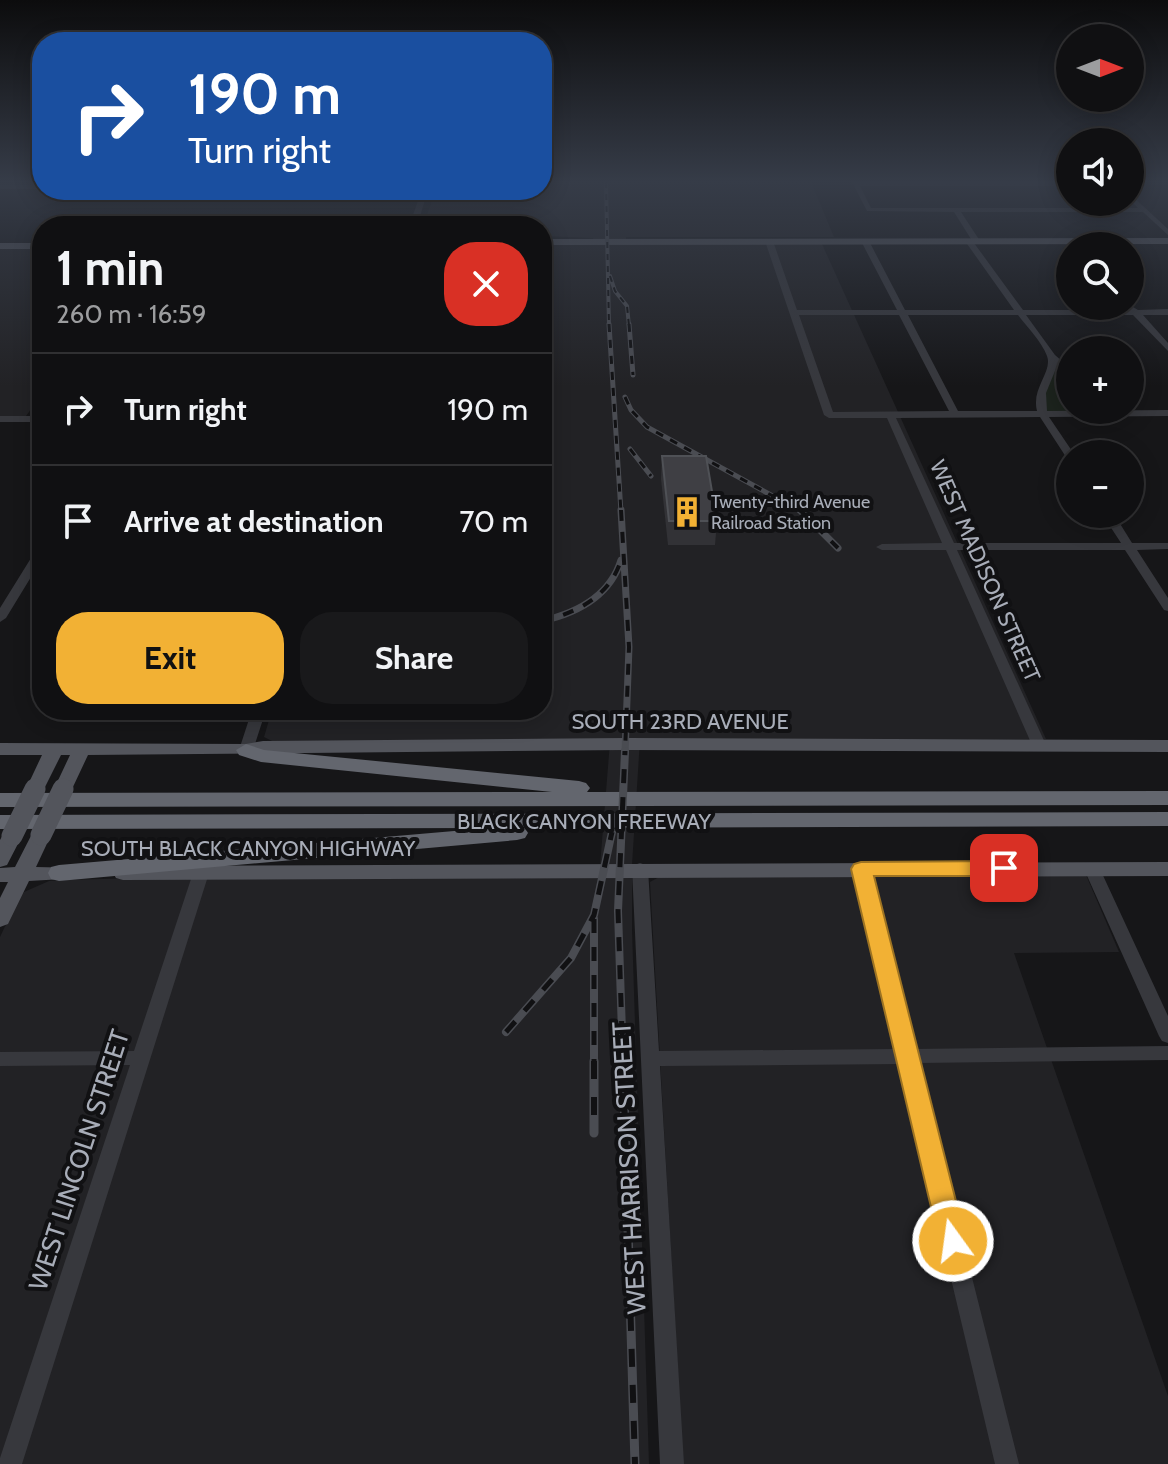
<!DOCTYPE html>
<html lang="en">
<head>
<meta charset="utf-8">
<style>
	:root { --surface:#101012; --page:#19191b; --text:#f1f3f6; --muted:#9c9d9f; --line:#303032; --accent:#f2b134 }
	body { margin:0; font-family:Cabin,sans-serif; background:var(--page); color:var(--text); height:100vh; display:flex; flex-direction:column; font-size:30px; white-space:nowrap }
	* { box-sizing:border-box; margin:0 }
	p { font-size:26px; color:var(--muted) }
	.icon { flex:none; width:44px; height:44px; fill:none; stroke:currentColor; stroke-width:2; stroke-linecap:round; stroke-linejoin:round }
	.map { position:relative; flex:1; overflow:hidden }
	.drawer { position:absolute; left:32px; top:216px; width:520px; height:504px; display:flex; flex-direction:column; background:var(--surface); border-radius:32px; box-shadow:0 4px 20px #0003,0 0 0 2px var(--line) }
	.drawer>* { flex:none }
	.guide { position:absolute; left:32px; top:32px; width:520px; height:168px; border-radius:32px; box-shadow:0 4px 20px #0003,0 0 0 2px var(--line); background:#1a4fa0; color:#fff; overflow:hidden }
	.needle { width:52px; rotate:90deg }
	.tools { position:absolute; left:1056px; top:24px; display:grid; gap:16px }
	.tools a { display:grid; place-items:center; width:88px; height:88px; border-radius:50%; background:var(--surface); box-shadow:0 4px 20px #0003,0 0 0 2px var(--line); font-size:40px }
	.pin { position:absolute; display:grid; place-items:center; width:68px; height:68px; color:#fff; margin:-34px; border-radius:16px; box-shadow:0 4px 12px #0006 }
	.me { position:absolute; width:88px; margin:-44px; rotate:346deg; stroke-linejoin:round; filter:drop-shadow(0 0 6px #0008) }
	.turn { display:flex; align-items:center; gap:28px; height:168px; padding:0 24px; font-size:36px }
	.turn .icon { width:104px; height:104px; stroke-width:2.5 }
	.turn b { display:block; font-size:56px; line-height:68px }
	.round { display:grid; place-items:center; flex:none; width:84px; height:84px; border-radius:32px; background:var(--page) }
	.summary { display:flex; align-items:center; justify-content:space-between; height:136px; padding:0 24px }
	h1 { font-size:48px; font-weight:800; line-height:60px }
	.action { display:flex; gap:16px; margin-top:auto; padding:16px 24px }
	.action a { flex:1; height:92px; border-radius:32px; background:var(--accent); color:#111; font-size:32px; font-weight:800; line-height:92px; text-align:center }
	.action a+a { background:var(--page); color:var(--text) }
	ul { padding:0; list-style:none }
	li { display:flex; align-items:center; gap:24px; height:112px; padding:0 24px; border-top:2px solid var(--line) }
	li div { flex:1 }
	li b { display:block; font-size:30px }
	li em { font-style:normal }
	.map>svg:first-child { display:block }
</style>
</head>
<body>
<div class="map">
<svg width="1168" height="1464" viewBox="0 0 1168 1464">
	<rect width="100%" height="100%" fill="#161618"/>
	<!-- built -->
	<path fill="#222225" d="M 542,182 L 811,182 L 834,237 L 626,237 L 626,244 L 822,244 L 1046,739 L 640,740 L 632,865 L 632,929 L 649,1464 L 0,1464 L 0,937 L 18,899 L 24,892 L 49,881 L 63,880 L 600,866 L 610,742 L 274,742 L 264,737 L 272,710 L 542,710 L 542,245 L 594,244 L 593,238 L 542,236 L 542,226 L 423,226 L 436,190 L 542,190 Z
		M 0,249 L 42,249 L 42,394 L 26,416 L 0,416 Z
		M 1086,875 L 1119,952 L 1014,953 L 1168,1396 L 1168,1464 L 683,1464 L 650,882 L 661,876 Z"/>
	<!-- green -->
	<path fill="#1c231d" d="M 1052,357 L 1070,373 L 1070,410 L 1099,410 L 1101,413 L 1044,413 L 1044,388 Z"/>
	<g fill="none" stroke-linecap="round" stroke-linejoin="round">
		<!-- minor -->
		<path fill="#37383d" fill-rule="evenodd" d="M 852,182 L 1070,182 L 1070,186 L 860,186 L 871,208 L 1138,208 L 1130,200 L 1130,194 L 1168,229 L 1168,235 L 1143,212 L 961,212 L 980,241 L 974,243 L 1023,310 L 1129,310 L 1133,307 L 1138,310 L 1168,309 L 1168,315 L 1143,315 L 1168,343 L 1168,351 L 1133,315 L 1026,315 L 1055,355 L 1070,368 L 1070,376 L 1057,366 L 1046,393 L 1047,411 L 1168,410 L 1168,416 L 1049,417 L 1074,454 L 1070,454 L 1070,458 L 1066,457 L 1040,417 L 896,418 L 954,543 L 1121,543 L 1102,514 L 1114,514 L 1132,543 L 1168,543 L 1168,549 L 1137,550 L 1168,598 L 1168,611 L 1164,610 L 1125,550 L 957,550 L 1046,745 L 1044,748 L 1034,748 L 1032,745 L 946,550 L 882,550 L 876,547 L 882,544 L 942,543 L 887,418 L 829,418 L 824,415 L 765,241 L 769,239 L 773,241 L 797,310 L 897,310 L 861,241 L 865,239 L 869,241 L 905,310 L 1014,310 L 965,241 L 971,239 L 954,212 L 867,211 ZM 799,315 L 899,315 L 949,411 L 833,412 ZM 908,315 L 1018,315 C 1027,327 1042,342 1047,356 C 1053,372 1031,388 1037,411 L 958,411 Z
			M 0,185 L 42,185 L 42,189 L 0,189 Z
			M 422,190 L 428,190 L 417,226 L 409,226 Z
			M 0,416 L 42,416 L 42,422 L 0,422 Z
			M 42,547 L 42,559 L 6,618 L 0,622 L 0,608 L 36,550 Z
			M 252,710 L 266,710 L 253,750 L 246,754 L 239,750 Z
			M 640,863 L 646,865 L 648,869 L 659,1051 L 896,1049 L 853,869 L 855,865 L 867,865 L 869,869 L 914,1049 L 1168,1046 L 1168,1060 L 918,1063 L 1019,1464 L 995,1464 L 900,1064 L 660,1066 L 684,1464 L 660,1464 L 632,869 L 634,865 Z
			M 1092,863 L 1098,865 L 1100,869 L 1168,1016 L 1168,1043 L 1162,1041 L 1159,1036 L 1084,869 L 1086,865 Z
			M 201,867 L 207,869 L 209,873 L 22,1464 L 0,1464 L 0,1458 L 130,1065 L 0,1066 L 0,1052 L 134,1051 L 193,873 L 195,869 Z"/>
		<!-- major -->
		<path fill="#53555c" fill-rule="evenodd" d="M 1168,238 L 1168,244 L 542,245 L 542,239 Z
			M 0,243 L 42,243 L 42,249 L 0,249 Z
			M 626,738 L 1168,740 L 1168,752 L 626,750 L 88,755 L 72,789 L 63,795 L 54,789 L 70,755 L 61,755 L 42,793 L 35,795 L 26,789 L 42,755 L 0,755 L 0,743 L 246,744 L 263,741 Z
			M 41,828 L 48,830 L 51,835 L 36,867 L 80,868 L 83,873 L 80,878 L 29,881 L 8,924 L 0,927 L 0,898 L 8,882 L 0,882 L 0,868 L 15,867 L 34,830 Z
			M 12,829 L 19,831 L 22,836 L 7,865 L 0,867 L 0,840 L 5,831 Z
			M 1168,862 L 1168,876 L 123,880 L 116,878 L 113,873 L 116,868 L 123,866 Z"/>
		<!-- highway -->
		<path fill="#63666e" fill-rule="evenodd" d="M 246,744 L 264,750 L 579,781 L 586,783 L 590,788 L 587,792 L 1168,791 L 1168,805 L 0,807 L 0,793 L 552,792 L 261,762 L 239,755 L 236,750 Z
			M 1168,812 L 1168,826 L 525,828 L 528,833 L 525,838 L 517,840 L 59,881 L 51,879 L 48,873 L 51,867 L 59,865 L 489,828 L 0,829 L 0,815 Z"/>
		<defs>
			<path id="rail-far4" d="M 606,182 L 609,326
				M 610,276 L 615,291 L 627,306 L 629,326"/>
			<path id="rail-far3" d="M 609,324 L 621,512
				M 629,324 L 633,375
				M 625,397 L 631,410 L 647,427 L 802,512
				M 630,449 L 651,476"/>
			<path id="rail-far2" d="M 621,510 L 629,647 L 625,753
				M 800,510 L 838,548
				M 542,621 C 577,613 610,596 621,560"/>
			<path id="rail-far1" d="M 594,919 L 594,1063
				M 506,1032 L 571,958 L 594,915 L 612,832
				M 623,1063 L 618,911 L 625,751"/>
			<path id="rail" d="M 594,1061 L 594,1133
				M 623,1061 L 635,1464"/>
		</defs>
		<!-- rail-far4 casing -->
		<use href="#rail-far4" stroke="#4a4c52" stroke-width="4"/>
		<!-- rail-far3 casing -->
		<use href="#rail-far3" stroke="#4a4c52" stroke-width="5"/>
		<!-- rail-far2 casing -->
		<use href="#rail-far2" stroke="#4a4c52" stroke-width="7"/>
		<!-- rail-far1 casing -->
		<use href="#rail-far1" stroke="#4a4c52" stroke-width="8"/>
		<!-- rail casing -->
		<use href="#rail" stroke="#4a4c52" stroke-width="9"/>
		<!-- rail-far4 -->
		<use href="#rail-far4" stroke="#111113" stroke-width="2" stroke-dasharray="6" stroke-linecap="butt"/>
		<!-- rail-far3 -->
		<use href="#rail-far3" stroke="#111113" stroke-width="3" stroke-dasharray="8" stroke-linecap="butt"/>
		<!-- rail-far2 -->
		<use href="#rail-far2" stroke="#111113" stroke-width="4" stroke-dasharray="11" stroke-linecap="butt"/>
		<!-- rail-far1 -->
		<use href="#rail-far1" stroke="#111113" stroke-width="5" stroke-dasharray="14" stroke-linecap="butt"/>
		<!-- rail -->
		<use href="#rail" stroke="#111113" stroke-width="6" stroke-dasharray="18" stroke-linecap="butt"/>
		<!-- major-bridge -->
		<path stroke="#53555c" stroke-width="21" d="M 41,835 L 63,789
			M 12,836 L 35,789"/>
	</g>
	<!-- wall -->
	<path fill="#323236" d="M 662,456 L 717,521 L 715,545 L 668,545 L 661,479 Z"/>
	<!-- building -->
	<path fill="#3f3f44" stroke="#4f5156" stroke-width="2" d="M 662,456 L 706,456 L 717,521 L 669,521 Z"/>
	<!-- sky -->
	<linearGradient id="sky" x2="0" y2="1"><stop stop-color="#0c0c0d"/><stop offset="0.47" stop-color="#363c48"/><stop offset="1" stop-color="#363c48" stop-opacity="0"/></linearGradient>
	<rect width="1168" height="386" fill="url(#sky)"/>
	<!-- route -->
	<path fill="#f2b134" stroke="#9d7322" stroke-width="2" d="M 1004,861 L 1011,863 L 1014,868 L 1011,873 L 1004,876 L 874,876 L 966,1241 L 962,1250 L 953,1254 L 943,1250 L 939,1241 L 851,869 L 854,864 L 861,862 Z"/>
	<!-- icons -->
	<defs>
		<symbol id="building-bare" viewBox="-9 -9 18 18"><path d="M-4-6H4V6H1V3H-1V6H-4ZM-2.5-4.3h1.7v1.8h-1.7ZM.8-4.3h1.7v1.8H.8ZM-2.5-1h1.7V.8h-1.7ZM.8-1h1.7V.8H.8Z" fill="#f2b134" stroke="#111113" stroke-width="2.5" paint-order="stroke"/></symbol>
	</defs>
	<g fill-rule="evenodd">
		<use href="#building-bare" x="665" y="490" width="44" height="44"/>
	</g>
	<g text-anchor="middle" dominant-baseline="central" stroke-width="8" stroke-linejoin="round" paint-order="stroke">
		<!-- far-poi labels -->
		<g font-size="18" fill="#a8adb8" stroke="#111113" text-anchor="start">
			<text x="711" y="502">Twenty-third Avenue<tspan x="711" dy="21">Railroad Station</tspan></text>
		</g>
		<!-- street labels -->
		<g font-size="22" fill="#a8adb8" stroke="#111113">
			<text transform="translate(985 571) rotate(66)">WEST MADISON STREET</text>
			<text x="680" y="721">SOUTH 23RD AVENUE</text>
			<text x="584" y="821">BLACK CANYON FREEWAY</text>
			<text x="248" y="848">SOUTH BLACK CANYON HIGHWAY</text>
		</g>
		<!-- near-street labels -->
		<g font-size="26" fill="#a8adb8" stroke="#111113">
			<text transform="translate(79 1160) rotate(-72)">WEST LINCOLN STREET</text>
			<text transform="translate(629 1168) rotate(-93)">WEST HARRISON STREET</text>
		</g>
	</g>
</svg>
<div class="tools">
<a><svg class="needle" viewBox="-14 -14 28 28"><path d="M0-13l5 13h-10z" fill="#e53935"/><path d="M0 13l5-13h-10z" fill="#9c9d9f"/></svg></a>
<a><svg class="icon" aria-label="sound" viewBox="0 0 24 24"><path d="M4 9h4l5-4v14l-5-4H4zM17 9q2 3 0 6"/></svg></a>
<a><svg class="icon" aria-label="search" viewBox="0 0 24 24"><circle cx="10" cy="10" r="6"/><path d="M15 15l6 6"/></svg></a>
<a>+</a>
<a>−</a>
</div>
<div class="pin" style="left:1004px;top:868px;background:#d93025"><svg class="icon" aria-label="arrive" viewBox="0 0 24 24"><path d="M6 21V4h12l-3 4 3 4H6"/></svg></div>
<svg class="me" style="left:953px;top:1241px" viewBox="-20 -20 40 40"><circle r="17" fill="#f2b134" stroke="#fff" stroke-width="3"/><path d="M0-11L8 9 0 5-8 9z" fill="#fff"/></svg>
<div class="guide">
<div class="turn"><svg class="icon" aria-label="right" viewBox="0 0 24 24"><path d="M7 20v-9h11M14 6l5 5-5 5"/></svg><div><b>190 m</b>Turn right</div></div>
</div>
<section class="drawer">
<div class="summary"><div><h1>1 min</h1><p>260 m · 16:59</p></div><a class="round" style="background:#d93025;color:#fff"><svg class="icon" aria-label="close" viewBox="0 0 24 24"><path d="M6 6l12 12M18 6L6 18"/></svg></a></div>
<ul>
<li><svg class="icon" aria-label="right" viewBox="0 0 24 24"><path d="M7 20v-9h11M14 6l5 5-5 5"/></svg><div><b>Turn right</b></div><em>190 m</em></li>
<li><svg class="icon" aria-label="arrive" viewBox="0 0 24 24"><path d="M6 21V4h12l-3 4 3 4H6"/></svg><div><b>Arrive at destination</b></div><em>70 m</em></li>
</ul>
<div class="action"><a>Exit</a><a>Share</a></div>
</section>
</div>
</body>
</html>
